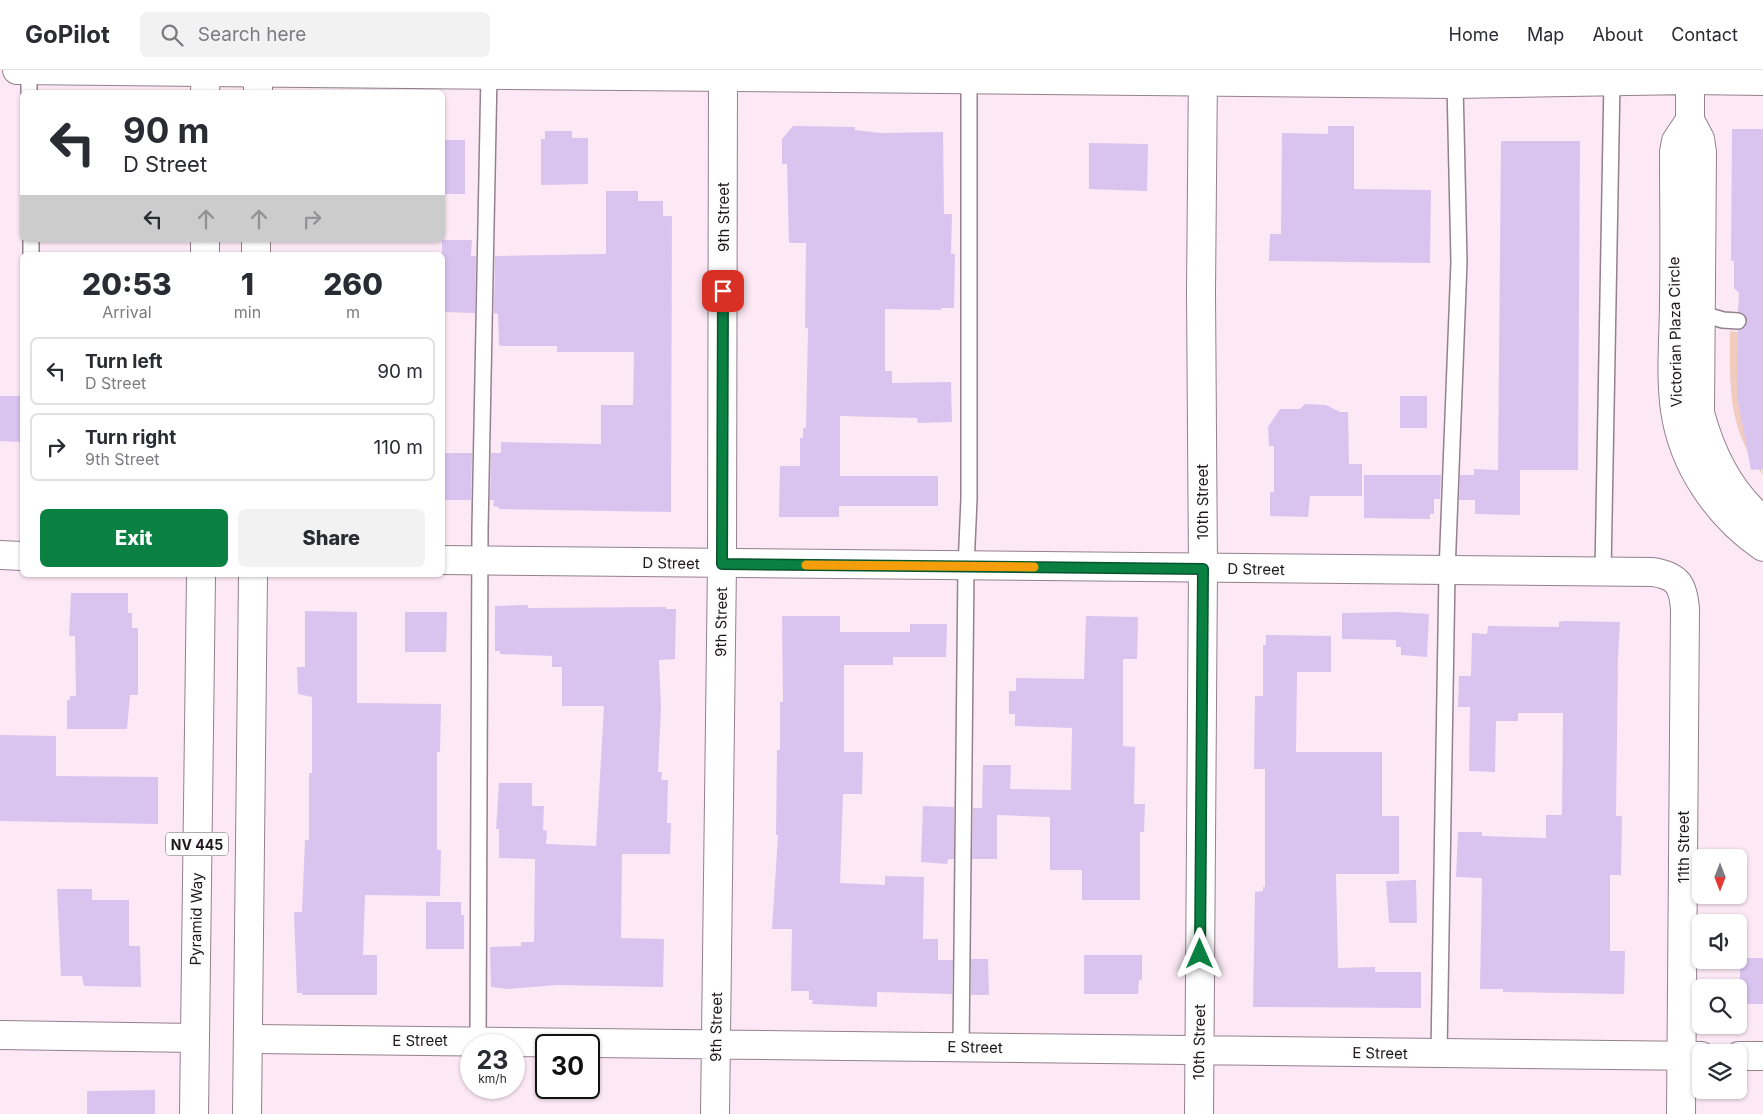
<!DOCTYPE html>
<html lang="en">
<head>
<meta charset="utf-8">
<style>
	:root { --surface:#fff; --page:#f2f2f3; --text:#2b2b33; --muted:#7c7c81; --line:#e1e1e2; --accent:#0b8043 }
	body { margin:0; font-family:Inter,sans-serif; background:var(--page); color:var(--text); height:100vh; display:flex; flex-direction:column; font-size:19px; white-space:nowrap }
	* { box-sizing:border-box; margin:0 }
	p { font-size:16px; color:var(--muted) }
	.icon { flex:none; width:28px; height:28px; fill:none; stroke:currentColor; stroke-width:2; stroke-linecap:round; stroke-linejoin:round }
	.map { position:relative; flex:1; overflow:hidden }
	.side { position:absolute; left:20px; top:182px; width:425px; height:325px; display:flex; flex-direction:column; background:var(--surface); border-radius:8px; box-shadow:0 1px 4px #0004 }
	.side>* { flex:none }
	.banner { position:absolute; left:20px; top:20px; width:425px; height:152px; border-radius:8px; box-shadow:0 1px 4px #0004; background:#fff; color:var(--text); overflow:hidden }
	.needle { width:32px; rotate:180deg }
	.controls { position:absolute; left:1692px; top:779px; display:grid; gap:10px }
	.controls a { display:grid; place-items:center; width:55px; height:55px; border-radius:8px; background:var(--surface); box-shadow:0 1px 4px #0004; font-size:25px }
	.speed { position:absolute; left:460px; top:964px; display:flex; gap:10px; font-size:25px; font-weight:700; text-align:center }
	.speed>* { display:grid; place-content:center; width:65px; height:65px; border-radius:50%; background:var(--surface); box-shadow:0 1px 4px #0004; line-height:1 }
	.speed small { font-size:12px; font-weight:400 }
	.speed .limit { border:2px solid #111; border-radius:8px; background:#fff; color:#111 }
	.pin { position:absolute; display:grid; place-items:center; width:42px; height:42px; color:#fff; margin:-21px; border-radius:10px; box-shadow:0 2px 8px #0006 }
	.me { position:absolute; width:55px; margin:-28px; rotate:0deg; stroke-linejoin:round; filter:drop-shadow(0 0 4px #0008) }
	.turn { display:flex; align-items:center; gap:18px; height:105px; padding:0 20px; font-size:22px }
	.turn .icon { width:65px; height:65px; stroke-width:2.5 }
	.turn b { display:block; font-size:35px; line-height:42px }
	.lanes { display:flex; align-items:center; height:48px; padding:0 20px; background:#0003; justify-content:center; gap:25px; direction:ltr }
	.lanes .off { opacity:.35 }
	.eta { display:flex; justify-content:space-evenly; align-items:center; height:85px; text-align:center }
	.eta b { font-size:30px; font-weight:800; line-height:35px }
	.button { display:flex; gap:10px; margin-top:auto; padding:10px 20px }
	.button a { flex:1; height:58px; border-radius:8px; background:var(--accent); color:#fff; font-size:20px; font-weight:800; line-height:58px; text-align:center }
	.button a+a { background:var(--page); color:var(--text) }
	ul { padding:0; list-style:none }
	li { display:flex; align-items:center; gap:15px; height:68px; margin:0 10px 8px; padding:0 10px; border:2px solid var(--line); border-radius:8px }
	li div { flex:1 }
	li b { display:block; font-size:19px }
	li em { font-style:normal }
	header { display:flex; align-items:center; gap:30px; box-sizing:border-box; height:70px; padding:0 25px; background:var(--surface); border-bottom:1px solid var(--line) }
	header strong { font-size:24px }
	nav { display:flex; gap:28px; margin-inline-start:auto; font-size:18px }
	.search { width:350px; height:45px; background:var(--page); display:flex; align-items:center; gap:12px; box-sizing:border-box; padding:0 18px; border-radius:8px; color:var(--muted); font-size:19px }
	.map>svg:first-child { display:block }
</style>
</head>
<body>
<header>
<strong>GoPilot</strong>
<div class="search"><svg class="icon" aria-label="search" viewBox="0 0 24 24"><circle cx="10" cy="10" r="6"/><path d="M15 15l6 6"/></svg>Search here</div>
<nav><a>Home</a><a>Map</a><a>About</a><a>Contact</a></nav>
</header>
<div class="map">
<svg width="1763" height="1044" viewBox="0 0 1763 1044">
	<rect width="100%" height="100%" fill="#fce9f5"/>
	<!-- green -->
	<path fill="#f1ccbe" d="M 1730,261 L 1738,262 L 1763,405 C 1727,358 1730,317 1730,261 Z"/>
	<!-- building -->
	<path fill="#d9c4f0" d="M 793,56 L 855,57 L 855,60 L 880,63 L 943,62 L 944,144 L 952,144 L 951,184 L 955,184 L 954,238 L 941,238 L 941,240 L 885,239 L 885,301 L 892,301 L 892,313 L 951,312 L 952,352 L 918,353 L 917,348 L 840,346 L 840,406 L 938,406 L 938,436 L 839,436 L 839,447 L 779,447 L 780,396 L 800,396 L 800,368 L 803,368 L 803,358 L 806,358 L 808,258 L 805,258 L 806,173 L 789,173 L 787,94 L 782,94 L 782,69 Z
		M 1328,56 L 1354,56 L 1354,119 L 1431,120 L 1430,193 L 1269,191 L 1270,164 L 1281,164 L 1282,63 L 1328,64 Z
		M 1732,59 L 1763,59 L 1763,399 L 1751,400 L 1737,326 L 1738,260 L 1745,257 L 1747,251 L 1744,244 L 1738,242 L 1739,223 L 1734,218 L 1734,191 L 1731,191 Z
		M 545,61 L 572,61 L 572,68 L 588,68 L 588,114 L 541,115 L 541,69 L 545,69 Z
		M 442,70 L 465,70 L 465,124 L 442,124 Z
		M 1501,71 L 1580,71 L 1578,400 L 1520,400 L 1520,445 L 1475,444 L 1475,430 L 1459,430 L 1460,405 L 1474,405 L 1474,399 L 1498,400 Z
		M 1089,73 L 1148,74 L 1147,121 L 1089,119 Z
		M 606,121 L 638,121 L 638,131 L 663,131 L 663,146 L 672,146 L 671,442 L 499,439 L 499,437 L 493,436 L 494,430 L 490,430 L 491,383 L 501,383 L 501,372 L 601,374 L 601,335 L 633,335 L 634,282 L 557,282 L 557,276 L 501,276 L 499,275 L 498,244 L 494,243 L 495,186 L 606,184 Z
		M 442,170 L 472,170 L 471,186 L 476,186 L 475,243 L 442,242 Z
		M 0,326 L 22,326 L 22,372 L 0,371 Z
		M 1400,326 L 1427,326 L 1427,358 L 1400,358 Z
		M 1305,334 L 1326,335 L 1340,342 L 1348,342 L 1349,394 L 1362,394 L 1362,426 L 1310,426 L 1308,447 L 1270,446 L 1270,422 L 1274,422 L 1274,376 L 1269,376 L 1268,357 L 1280,339 L 1300,339 Z
		M 442,383 L 472,383 L 471,430 L 442,430 Z
		M 1364,405 L 1441,405 L 1440,429 L 1434,429 L 1434,444 L 1430,444 L 1430,449 L 1364,448 Z
		M 71,523 L 128,523 L 128,543 L 132,543 L 132,558 L 138,558 L 138,625 L 130,625 L 127,659 L 67,659 L 67,630 L 70,630 L 70,626 L 76,626 L 75,566 L 69,566 Z
		M 528,535 L 528,538 L 666,537 L 666,539 L 676,539 L 675,589 L 659,590 L 661,638 L 658,702 L 662,702 L 661,710 L 668,710 L 667,753 L 671,753 L 670,784 L 622,784 L 621,868 L 664,869 L 663,917 L 557,915 L 507,919 L 491,917 L 490,877 L 521,876 L 521,872 L 534,872 L 535,789 L 499,788 L 499,759 L 496,759 L 499,713 L 532,713 L 532,736 L 544,736 L 543,760 L 547,761 L 546,774 L 596,776 L 604,636 L 562,636 L 562,597 L 552,597 L 552,586 L 500,584 L 500,581 L 495,581 L 495,536 Z
		M 305,541 L 357,542 L 357,633 L 441,634 L 440,682 L 437,682 L 437,780 L 441,780 L 440,826 L 365,825 L 363,885 L 377,885 L 377,925 L 302,925 L 302,923 L 297,923 L 294,842 L 302,842 L 305,770 L 309,770 L 309,703 L 312,703 L 312,627 L 298,624 L 297,597 L 305,597 Z
		M 405,542 L 447,542 L 446,582 L 405,582 Z
		M 1397,542 L 1429,544 L 1427,587 L 1401,585 L 1401,577 L 1396,577 L 1396,570 L 1342,569 L 1342,543 Z
		M 782,546 L 840,546 L 840,562 L 910,562 L 910,554 L 947,554 L 946,587 L 893,587 L 893,595 L 844,595 L 844,682 L 863,682 L 862,724 L 843,724 L 840,813 L 885,815 L 885,806 L 924,807 L 923,869 L 938,869 L 938,890 L 953,890 L 952,924 L 877,922 L 877,937 L 812,934 L 813,930 L 809,930 L 809,921 L 791,921 L 792,859 L 772,859 L 778,765 L 776,765 L 777,680 L 780,680 L 780,632 L 783,632 Z
		M 1086,546 L 1138,547 L 1137,589 L 1123,589 L 1123,676 L 1135,677 L 1134,734 L 1145,734 L 1144,762 L 1140,762 L 1140,830 L 1082,830 L 1082,800 L 1050,800 L 1050,747 L 997,745 L 997,789 L 972,789 L 973,738 L 982,738 L 983,695 L 1011,695 L 1010,719 L 1071,720 L 1072,658 L 1015,656 L 1015,644 L 1009,644 L 1009,621 L 1016,621 L 1016,608 L 1084,609 Z
		M 1564,551 L 1620,552 L 1618,587 L 1616,746 L 1622,746 L 1621,805 L 1610,805 L 1610,881 L 1625,881 L 1624,924 L 1503,922 L 1503,919 L 1480,919 L 1482,808 L 1456,807 L 1458,762 L 1482,762 L 1482,766 L 1546,768 L 1546,745 L 1562,745 L 1563,643 L 1518,643 L 1518,651 L 1496,651 L 1495,702 L 1469,701 L 1470,637 L 1458,637 L 1459,606 L 1471,606 L 1472,563 L 1487,564 L 1488,556 L 1559,557 L 1559,552 Z
		M 1266,565 L 1331,566 L 1331,602 L 1297,602 L 1296,682 L 1382,682 L 1382,746 L 1399,746 L 1399,804 L 1336,804 L 1338,898 L 1375,897 L 1375,902 L 1421,902 L 1421,938 L 1253,937 L 1255,822 L 1263,821 L 1263,817 L 1265,817 L 1265,699 L 1254,699 L 1255,626 L 1263,626 L 1263,575 L 1266,575 Z
		M 0,665 L 56,666 L 56,706 L 158,707 L 158,754 L 0,751 Z
		M 923,736 L 954,737 L 954,789 L 948,789 L 947,794 L 921,792 Z
		M 1416,810 L 1417,853 L 1389,853 L 1386,811 Z
		M 57,819 L 92,819 L 92,830 L 129,830 L 129,876 L 140,876 L 141,917 L 84,916 L 82,906 L 61,906 Z
		M 426,832 L 461,832 L 461,845 L 464,845 L 464,879 L 426,879 Z
		M 1084,885 L 1142,885 L 1142,910 L 1139,910 L 1138,924 L 1084,924 Z
		M 1740,888 L 1763,888 L 1763,934 L 1740,934 Z
		M 971,889 L 988,889 L 989,925 L 971,925 Z
		M 155,1020 L 155,1044 L 87,1044 L 87,1021 Z"/>
	<g fill="none" stroke-linecap="round" stroke-linejoin="round">
		<defs>
			<path id="service" d="M 29,0 L 29,22
				M 31,170 L 31,185
				M 1699,243 L 1723,250 L 1738,251
				M 1603,502 L 1612,11
				M 478,971 L 480,459 L 489,4
				M 961,977 L 966,497 L 969,429 L 969,9
				M 1439,983 L 1447,502 L 1459,192 L 1455,14"/>
			<path id="minor" d="M 17,0 L 206,2
				M 1690,10 L 1763,11
				M 0,485 L 22,486
				M 442,490 L 1653,502 C 1678,506 1683,515 1685,539 L 1681,1044
				M 0,965 L 195,968
				M 249,969 L 1701,986
				M 1739,986 L 1763,986
				M 715,1044 L 722,494 L 723,0
				M 1199,1044 L 1203,499 L 1201,222 L 1203,0"/>
			<path id="tertiary" d="M 1690,0 L 1690,50 L 1700,69 L 1702,82 L 1700,343 C 1711,384 1730,423 1763,450
				M 206,2 L 1455,14 L 1690,10
				M 1690,50 L 1676,71 L 1674,82 C 1674,131 1675,181 1674,230 C 1674,266 1670,304 1675,340 C 1683,396 1718,446 1763,477"/>
			<path id="primary" d="M 205,22 L 206,0
				M 258,22 L 258,0
				M 205,185 L 205,170
				M 256,185 L 256,170
				M 194,1044 L 201,505
				M 247,1044 L 253,505"/>
		</defs>
		<!-- service casing -->
		<use href="#service" stroke="#93818d" stroke-width="18"/>
		<!-- minor casing -->
		<use href="#minor" stroke="#93818d" stroke-width="30"/>
		<!-- tertiary casing -->
		<use href="#tertiary" stroke="#93818d" stroke-width="30"/>
		<!-- primary casing -->
		<use href="#primary" stroke="#93818d" stroke-width="30"/>
		<!-- service -->
		<use href="#service" stroke="#fff" stroke-width="15"/>
		<!-- minor -->
		<use href="#minor" stroke="#fff" stroke-width="28"/>
		<!-- tertiary -->
		<use href="#tertiary" stroke="#fff" stroke-width="28"/>
		<!-- primary -->
		<use href="#primary" stroke="#fff" stroke-width="28"/>
	</g>
	<g fill="none" stroke-linecap="round" stroke-linejoin="round">
		<defs>
			<path id="route" d="M 723,221 L 722,494 L 1203,499 L 1200,884"/>
		</defs>
		<!-- route casing -->
		<use href="#route" stroke="#07532c" stroke-width="12"/>
		<!-- route -->
		<use href="#route" stroke="#0b8043" stroke-width="9"/>
		<!-- slow -->
		<path stroke="#f59e0b" stroke-width="9" d="M 806,495 L 1034,497"/>
	</g>
	<g text-anchor="middle" dominant-baseline="central" stroke-width="4.5" stroke-linejoin="round" paint-order="stroke">
		<!-- shield labels -->
		<rect fill="#fcfdfc" stroke="#615d5f" stroke-width="1" x="166" y="762.5" width="62" height="23" rx="4"/>
		<g font-size="14" font-weight="bold" fill="#1e181c">
			<text x="197" y="774">NV 445</text>
		</g>
		<!-- street labels -->
		<g font-size="15" fill="#1e181c" stroke="#fcfdfc">
			<text transform="translate(723 147) rotate(-90)">9th Street</text>
			<text transform="translate(1675 262) rotate(-91)">Victorian Plaza Circle</text>
			<text transform="translate(1202 432) rotate(-90)">10th Street</text>
			<text transform="translate(671 493) rotate(1)">D Street</text>
			<text transform="translate(1256 499) rotate(1)">D Street</text>
			<text transform="translate(721 552) rotate(-89)">9th Street</text>
			<text transform="translate(1683 777) rotate(-90)">11th Street</text>
			<text transform="translate(196 849) rotate(-89)">Pyramid Way</text>
			<text transform="translate(716 957) rotate(-89)">9th Street</text>
			<text x="420" y="970">E Street</text>
			<text transform="translate(1199 972) rotate(-89)">10th Street</text>
			<text transform="translate(975 977) rotate(1)">E Street</text>
			<text transform="translate(1380 983) rotate(1)">E Street</text>
		</g>
	</g>
</svg>
<div class="controls">
<a><svg class="needle" viewBox="-14 -14 28 28"><path d="M0-13l5 13h-10z" fill="#e53935"/><path d="M0 13l5-13h-10z" fill="#7c7c81"/></svg></a>
<a><svg class="icon" aria-label="sound" viewBox="0 0 24 24"><path d="M4 9h4l5-4v14l-5-4H4zM17 9q2 3 0 6"/></svg></a>
<a><svg class="icon" aria-label="search" viewBox="0 0 24 24"><circle cx="10" cy="10" r="6"/><path d="M15 15l6 6"/></svg></a>
<a><svg class="icon" aria-label="layers" viewBox="0 0 24 24"><path d="M12 4l9 5-9 5-9-5zM3 14l9 5 9-5"/></svg></a>
</div>
<div class="speed"><div>23<small>km/h</small></div><div class="limit">30</div></div>
<div class="pin" style="left:723px;top:221px;background:#d93025"><svg class="icon" aria-label="arrive" viewBox="0 0 24 24"><path d="M6 21V4h12l-3 4 3 4H6"/></svg></div>
<svg class="me" style="left:1200px;top:884px" viewBox="-20 -20 40 40"><path d="M0-17L14 15 0 8-14 15z" fill="#0b8043" stroke="#fff" stroke-width="4"/></svg>
<div class="banner">
<div class="turn"><svg class="icon" aria-label="left" viewBox="0 0 24 24"><path d="M17 20v-9H6M10 6l-5 5 5 5"/></svg><div><b>90 m</b>D Street</div></div>
<div class="lanes"><svg class="icon" aria-label="left" viewBox="0 0 24 24"><path d="M17 20v-9H6M10 6l-5 5 5 5"/></svg><svg class="icon off" aria-label="ahead" viewBox="0 0 24 24"><path d="M12 20V5M6 11l6-6 6 6"/></svg><svg class="icon off" aria-label="ahead" viewBox="0 0 24 24"><path d="M12 20V5M6 11l6-6 6 6"/></svg><svg class="icon off" aria-label="right" viewBox="0 0 24 24"><path d="M7 20v-9h11M14 6l5 5-5 5"/></svg></div>
</div>
<section class="side">
<div class="eta">
<div><b>20:53</b><p>Arrival</p></div>
<div><b>1</b><p>min</p></div>
<div><b>260</b><p>m</p></div>
</div>
<ul>
<li><svg class="icon" aria-label="left" viewBox="0 0 24 24"><path d="M17 20v-9H6M10 6l-5 5 5 5"/></svg><div><b>Turn left</b><p>D Street</p></div><em>90 m</em></li>
<li><svg class="icon" aria-label="right" viewBox="0 0 24 24"><path d="M7 20v-9h11M14 6l5 5-5 5"/></svg><div><b>Turn right</b><p>9th Street</p></div><em>110 m</em></li>
</ul>
<div class="button"><a>Exit</a><a>Share</a></div>
</section>
</div>
</body>
</html>
